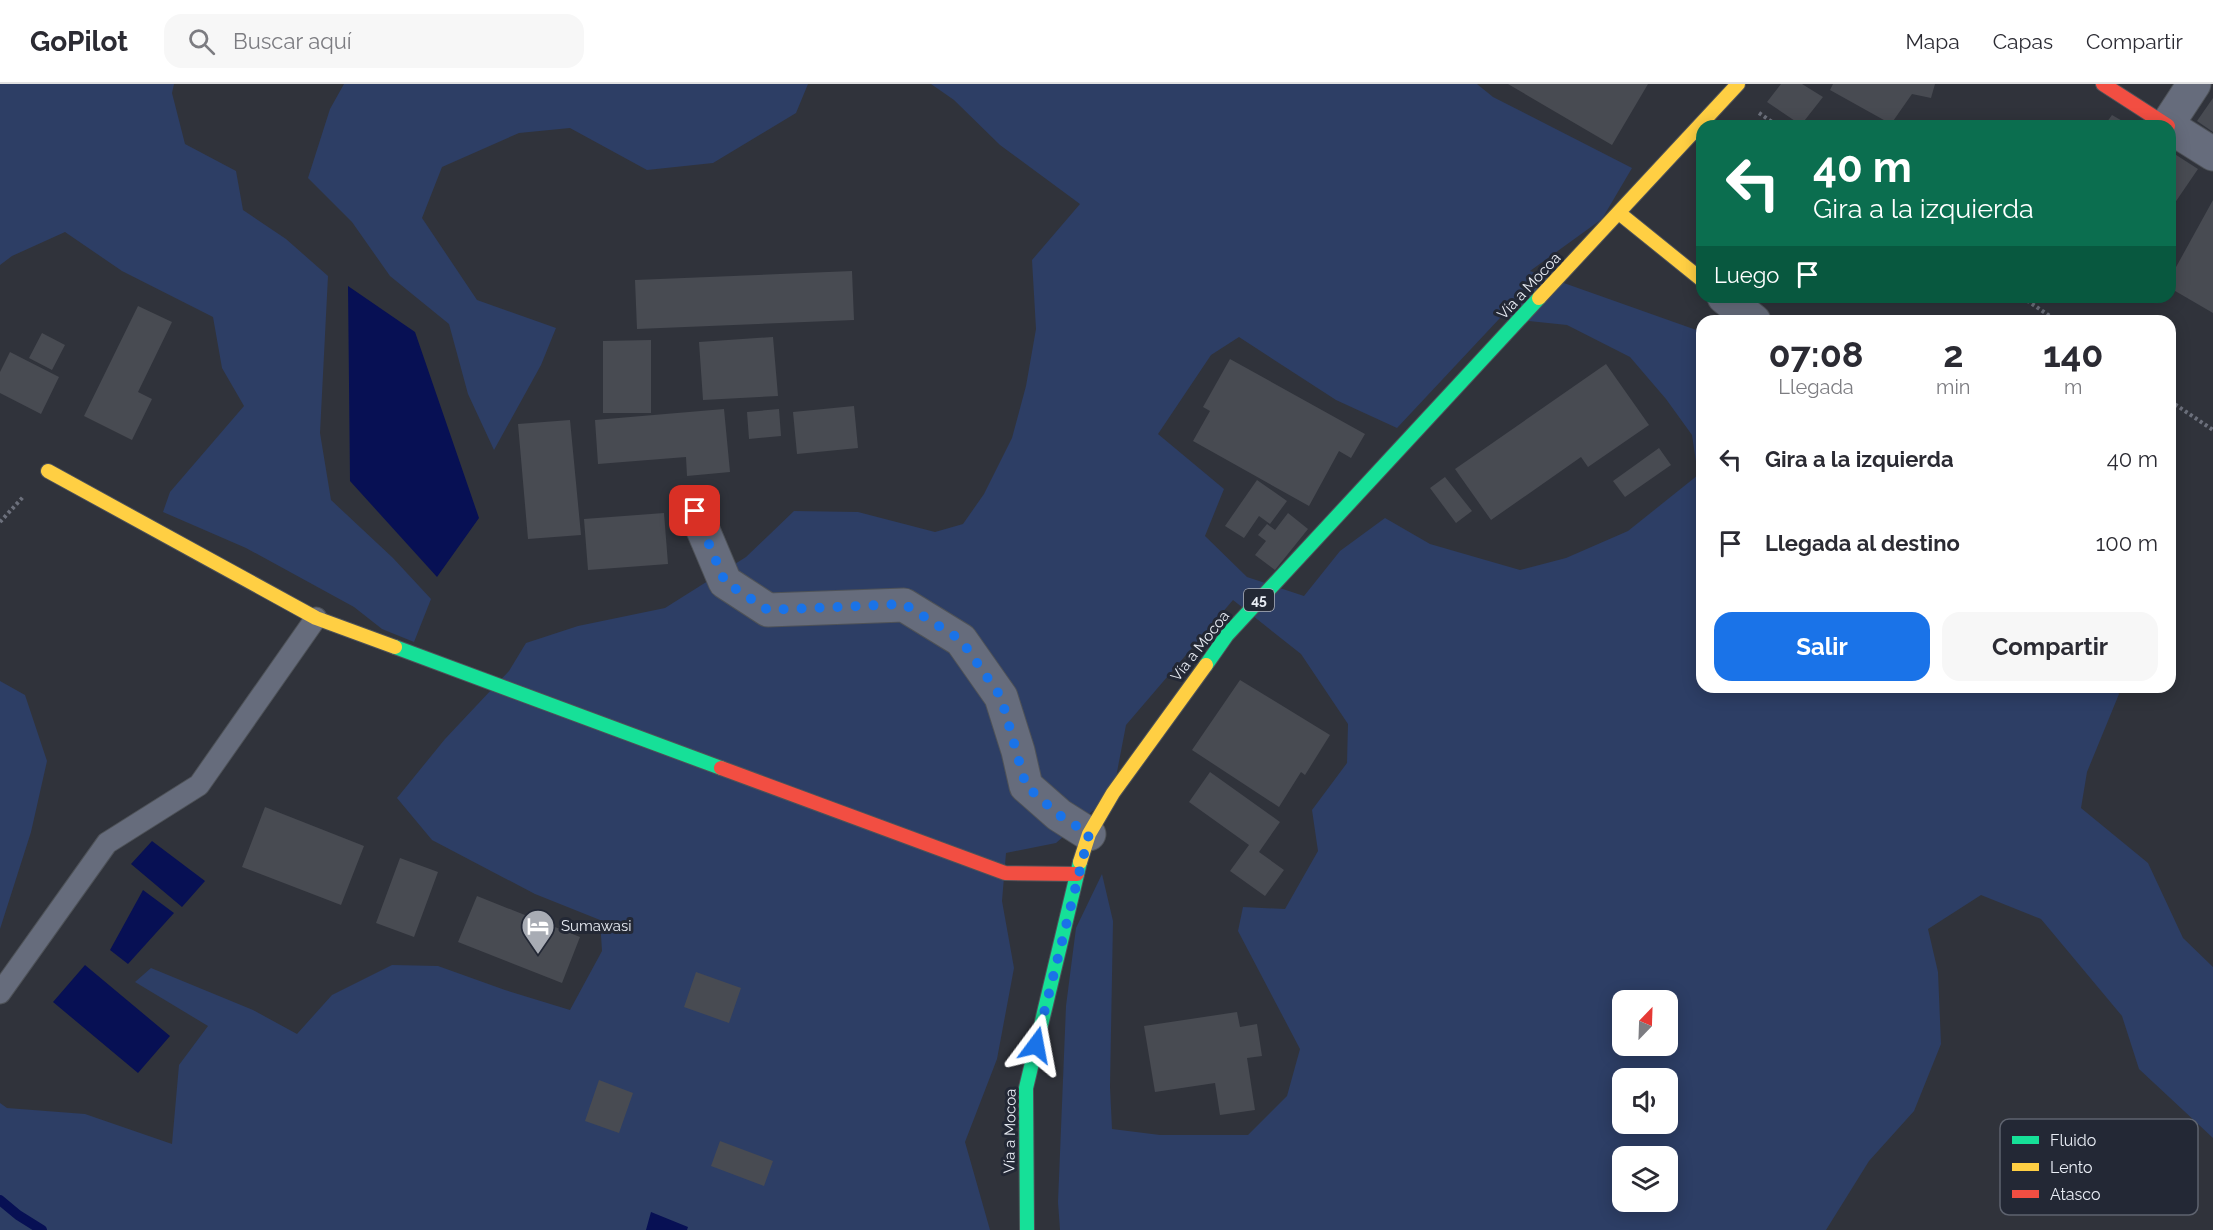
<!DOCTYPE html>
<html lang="es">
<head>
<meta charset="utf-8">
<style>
	:root { --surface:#fff; --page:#f7f7f7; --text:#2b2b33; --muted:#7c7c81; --line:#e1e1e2; --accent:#1a73e8 }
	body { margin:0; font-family:Raleway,sans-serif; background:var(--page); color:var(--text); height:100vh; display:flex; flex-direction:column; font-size:22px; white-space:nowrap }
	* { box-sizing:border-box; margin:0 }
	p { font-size:20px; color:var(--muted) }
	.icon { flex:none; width:33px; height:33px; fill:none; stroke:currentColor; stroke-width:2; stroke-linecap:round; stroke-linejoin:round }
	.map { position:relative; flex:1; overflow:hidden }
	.panel { position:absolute; left:1696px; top:231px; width:480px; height:378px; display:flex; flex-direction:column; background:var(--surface); border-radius:18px; box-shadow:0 3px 15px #0003 }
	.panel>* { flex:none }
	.guide { position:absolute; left:1696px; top:36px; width:480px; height:183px; border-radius:18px; box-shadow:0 3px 15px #0003; background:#0b6e4f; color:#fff; overflow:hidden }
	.needle { width:39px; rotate:23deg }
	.tools { position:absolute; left:1612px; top:906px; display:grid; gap:12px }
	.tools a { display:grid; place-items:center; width:66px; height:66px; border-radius:12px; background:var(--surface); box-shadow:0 3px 15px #0003; font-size:30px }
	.pin { position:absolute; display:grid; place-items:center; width:51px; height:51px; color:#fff; margin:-26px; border-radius:12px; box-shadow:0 3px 9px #0006 }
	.me { position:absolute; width:66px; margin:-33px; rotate:13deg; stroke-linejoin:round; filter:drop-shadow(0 0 4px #0008) }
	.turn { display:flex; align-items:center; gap:21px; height:126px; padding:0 18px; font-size:27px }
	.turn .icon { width:78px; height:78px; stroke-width:2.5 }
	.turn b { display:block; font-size:42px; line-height:51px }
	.then { display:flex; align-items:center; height:57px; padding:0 18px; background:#0003; gap:12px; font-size:22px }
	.eta { display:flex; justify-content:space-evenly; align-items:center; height:102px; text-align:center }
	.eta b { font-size:36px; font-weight:700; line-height:42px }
	.action { display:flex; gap:12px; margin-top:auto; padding:12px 18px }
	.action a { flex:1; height:69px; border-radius:18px; background:var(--accent); color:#fff; font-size:24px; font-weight:700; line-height:69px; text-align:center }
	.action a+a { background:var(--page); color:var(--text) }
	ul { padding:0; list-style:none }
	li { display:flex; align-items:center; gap:18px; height:84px; padding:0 18px }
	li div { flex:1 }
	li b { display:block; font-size:22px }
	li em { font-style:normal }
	header { display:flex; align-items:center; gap:36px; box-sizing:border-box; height:84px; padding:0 30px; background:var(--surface); border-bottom:2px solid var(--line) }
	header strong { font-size:28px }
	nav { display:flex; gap:33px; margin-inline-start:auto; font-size:21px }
	.search { width:420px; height:54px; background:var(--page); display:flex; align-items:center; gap:15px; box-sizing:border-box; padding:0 21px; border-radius:18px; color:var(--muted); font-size:22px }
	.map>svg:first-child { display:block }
</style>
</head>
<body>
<header>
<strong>GoPilot</strong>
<div class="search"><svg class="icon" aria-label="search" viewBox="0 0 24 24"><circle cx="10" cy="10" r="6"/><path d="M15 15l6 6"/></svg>Buscar aquí</div>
<nav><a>Mapa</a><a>Capas</a><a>Compartir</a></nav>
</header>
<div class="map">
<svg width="2213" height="1146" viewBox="0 0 2213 1146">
	<rect width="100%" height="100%" fill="#30333b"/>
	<!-- green -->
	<path fill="#2d3e65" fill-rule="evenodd" d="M 0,0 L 174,0 L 172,9 L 185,60 L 236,87 L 243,126 L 286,155 L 328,192 L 320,349 L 331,416 L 393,474 L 431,515 L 414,558 L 382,545 L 354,523 L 246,464 L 163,428 L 170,408 L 244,322 L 222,284 L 213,233 L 122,187 L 65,148 L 12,172 L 0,181 Z
		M 344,0 L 808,0 L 796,29 L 713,79 L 647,86 L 570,44 L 519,49 L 442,83 L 422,134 L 477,216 L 556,244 L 541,281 L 494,366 L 468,310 L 449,240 L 390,192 L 352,138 L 308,94 L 330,25 Z
		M 931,0 L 1477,0 L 1493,13 L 1632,84 L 1602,135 L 1530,187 L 1702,248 L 1702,603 L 2116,603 L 2119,610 L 2087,688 L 2081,724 L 2148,779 L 2183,854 L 2213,883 L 2213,1054 L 2139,985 L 2122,932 L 2041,835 L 1981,811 L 1928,845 L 1938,888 L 1941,960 L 1914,1027 L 1869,1077 L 1826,1146 L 1060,1146 L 1058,1118 L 1066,922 L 1076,844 L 1102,790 L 1113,837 L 1110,1003 L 1112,1045 L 1160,1051 L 1248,1051 L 1287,1012 L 1300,965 L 1238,847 L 1243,823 L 1285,825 L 1318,767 L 1312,726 L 1347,679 L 1348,640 L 1301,570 L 1233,516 L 1126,641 L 1113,709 L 1056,759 L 1006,769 L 1002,817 L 1014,884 L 997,975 L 965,1058 L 990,1146 L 0,1146 L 0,1019 L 7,1024 L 85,1030 L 172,1060 L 179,981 L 208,942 L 135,898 L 151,884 L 253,926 L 297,950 L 332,911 L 392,881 L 438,882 L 505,906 L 570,926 L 602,867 L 600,836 L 535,810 L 432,756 L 397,714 L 445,655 L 509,587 L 526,559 L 578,542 L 665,524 L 746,473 L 794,427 L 858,428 L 935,448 L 963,440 L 984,410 L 1012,354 L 1026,302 L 1036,245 L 1032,176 L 1080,120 L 1000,61 L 954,16 ZM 1500,234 L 1567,241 L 1630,273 L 1666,315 L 1692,351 L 1698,391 L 1628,447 L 1566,474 L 1520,486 L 1430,460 L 1385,434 L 1340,467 L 1304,512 L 1247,493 L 1205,452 L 1224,405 L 1158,350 L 1211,271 L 1239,253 L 1336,316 L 1397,344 ZM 1623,916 L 1668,916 L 1668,962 L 1623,962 ZM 1623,994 L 1668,994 L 1668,1040 L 1623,1040 ZM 1623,1072 L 1668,1072 L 1668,1118 L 1623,1118 Z
		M 0,597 L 25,611 L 47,677 L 31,748 L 0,845 Z"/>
	<!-- water -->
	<path fill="#071054" d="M 348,202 L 415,248 L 479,434 L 437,493 L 350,397 Z
		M 152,757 L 205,797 L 182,823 L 131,780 Z
		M 143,806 L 174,829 L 128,880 L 110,866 Z
		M 85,881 L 170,952 L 138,989 L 53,918 Z
		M 651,1128 L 688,1143 L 687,1146 L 646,1146 Z"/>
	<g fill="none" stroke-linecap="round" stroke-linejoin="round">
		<!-- stream -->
		<path stroke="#071054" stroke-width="10" d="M 0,1116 L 18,1131 L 42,1146"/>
	</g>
	<!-- building -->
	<path fill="#484b52" d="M 1508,0 L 1648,0 L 1612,61 Z
		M 1781,0 L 1802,0 L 1823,13 L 1801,41 L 1767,18 Z
		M 1833,0 L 1935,0 L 1931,14 L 1912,10 L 1891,40 L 1830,6 Z
		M 2213,14 L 2213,48 L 2197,37 Z
		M 2112,31 L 2131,42 L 2104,42 Z
		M 2170,67 L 2198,85 L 2170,126 Z
		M 2213,116 L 2213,229 L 2170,204 L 2170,194 Z
		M 852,187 L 854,236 L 637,245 L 635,196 Z
		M 138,222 L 172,238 L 138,308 L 152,315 L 132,356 L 84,332 Z
		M 42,249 L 65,261 L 52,286 L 29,274 Z
		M 773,253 L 778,312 L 703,316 L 699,258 Z
		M 651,256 L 651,329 L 603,329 L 603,257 Z
		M 10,268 L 59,293 L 41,330 L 0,309 L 0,288 Z
		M 1230,275 L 1365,350 L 1351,374 L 1339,367 L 1309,422 L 1193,357 L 1210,327 L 1203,323 Z
		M 1606,280 L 1649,341 L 1588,383 L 1581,373 L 1491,436 L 1455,385 Z
		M 854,322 L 858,364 L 797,370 L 793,328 Z
		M 724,325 L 730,388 L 687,392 L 686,373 L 598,380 L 595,336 Z
		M 779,325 L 781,352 L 749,355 L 747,328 Z
		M 570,336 L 581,451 L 528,455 L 518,340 Z
		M 1659,364 L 1671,381 L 1625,413 L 1613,397 Z
		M 1445,393 L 1472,427 L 1456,439 L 1430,404 Z
		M 1257,396 L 1287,417 L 1270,440 L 1259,432 L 1244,454 L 1225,442 Z
		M 664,429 L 668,480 L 588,486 L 584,435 Z
		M 1288,429 L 1308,445 L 1275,486 L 1255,471 L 1266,457 L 1258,451 L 1267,440 L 1275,446 Z
		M 1240,596 L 1330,651 L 1305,691 L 1301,688 L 1279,723 L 1192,666 Z
		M 1210,688 L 1280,738 L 1259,768 L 1284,786 L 1265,812 L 1230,787 L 1249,761 L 1189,718 Z
		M 265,723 L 364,762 L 341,821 L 242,783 Z
		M 400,774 L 438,788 L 414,853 L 376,839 Z
		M 477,812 L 580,853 L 562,899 L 458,858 Z
		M 696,888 L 741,904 L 729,939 L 684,923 Z
		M 1237,928 L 1240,943 L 1257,940 L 1262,972 L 1247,974 L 1255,1026 L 1220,1031 L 1215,999 L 1155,1008 L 1144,942 Z
		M 599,996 L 633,1009 L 619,1049 L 585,1037 Z
		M 720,1057 L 773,1077 L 764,1102 L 711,1082 Z"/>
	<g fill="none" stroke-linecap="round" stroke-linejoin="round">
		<defs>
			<path id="lane" d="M 0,909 L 107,759 L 199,701 L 316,534"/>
			<path id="street" d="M 2167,41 L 2194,0
				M 2170,43 L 2213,70
				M 1724,213 L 1754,237
				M 695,427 L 725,498 L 768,526 L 904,521 L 961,556 L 1001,613 L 1018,667 L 1026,702 L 1059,731 L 1089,750"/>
			<path id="fast" d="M 395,563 L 721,684
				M 1206,581 L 1227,551 L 1539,214
				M 1027,1146 L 1026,1004 L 1080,778"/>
			<path id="slow" d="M 1619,129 L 1702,196
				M 1539,214 L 1738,0
				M 48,387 L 316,534 L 395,563
				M 1080,778 L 1089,750 L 1113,709 L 1206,581"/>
			<path id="jam" d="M 2103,0 L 2168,42
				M 721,684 L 1005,789 L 1077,790"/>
		</defs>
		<!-- lane casing -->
		<use href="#lane" stroke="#4e5258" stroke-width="23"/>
		<!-- street casing -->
		<use href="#street" stroke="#4e5258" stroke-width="35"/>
		<!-- fast casing -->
		<use href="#fast" stroke="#4e5258" stroke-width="16"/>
		<!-- slow casing -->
		<use href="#slow" stroke="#4e5258" stroke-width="16"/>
		<!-- jam casing -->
		<use href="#jam" stroke="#4e5258" stroke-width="16"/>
		<!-- path -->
		<path stroke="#6c707c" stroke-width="4" stroke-dasharray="3 3" stroke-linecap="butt" d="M 1759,29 L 1778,42
			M 2022,213 L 2057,237
			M 2170,317 L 2213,346
			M 0,438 L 24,412"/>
		<!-- lane -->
		<use href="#lane" stroke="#666c7c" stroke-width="21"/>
		<!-- street -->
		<use href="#street" stroke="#666c7c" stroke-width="33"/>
		<!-- fast -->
		<use href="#fast" stroke="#16e098" stroke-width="14"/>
		<!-- slow -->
		<use href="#slow" stroke="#ffcf43" stroke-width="14"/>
		<!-- jam -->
		<use href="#jam" stroke="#f24e42" stroke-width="14"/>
	</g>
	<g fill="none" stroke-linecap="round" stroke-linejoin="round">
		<!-- route -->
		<path stroke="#1a73e8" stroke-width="10" stroke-dasharray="0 18" d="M 695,427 L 725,498 L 768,526 L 904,520 L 961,556 L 1001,613 L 1026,702 L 1059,731 L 1089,750 L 1036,961"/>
	</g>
	<!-- icons -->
	<defs>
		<symbol id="hotel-pin" viewBox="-11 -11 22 30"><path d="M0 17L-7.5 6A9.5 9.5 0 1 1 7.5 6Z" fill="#a8acb4" stroke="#232835"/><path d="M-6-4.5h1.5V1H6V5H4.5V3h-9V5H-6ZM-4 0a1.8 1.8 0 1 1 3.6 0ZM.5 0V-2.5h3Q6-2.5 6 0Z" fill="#fff"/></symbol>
	</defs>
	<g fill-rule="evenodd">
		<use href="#hotel-pin" x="519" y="823" width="38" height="52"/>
	</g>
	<g text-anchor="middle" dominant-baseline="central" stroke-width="6" stroke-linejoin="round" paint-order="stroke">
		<!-- shield labels -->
		<rect fill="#232835" stroke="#aeb2bb" stroke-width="1.5" x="1244" y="505" width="30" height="22" rx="4.5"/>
		<g font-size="14" font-weight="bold" fill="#e9edf5">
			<text x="1259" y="516">45</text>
		</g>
		<!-- street labels -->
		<g font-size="15" fill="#e9edf5" stroke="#232835">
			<text transform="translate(1529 202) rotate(-47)">Vía a Mocoa</text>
			<text transform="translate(1200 562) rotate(-52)">Vía a Mocoa</text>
			<text transform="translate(1010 1047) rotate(-89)">Vía a Mocoa</text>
		</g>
		<!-- poi labels -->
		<g font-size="15" fill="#e9edf5" stroke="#232835" text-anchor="start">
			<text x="561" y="842">Sumawasi</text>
		</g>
	</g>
	<!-- legend -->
	<rect x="2000" y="1035" width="198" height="96" rx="9" fill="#232835" stroke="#5e636f" stroke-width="1.5"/>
	<rect x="2012" y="1052" width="27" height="8" fill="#16e098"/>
	<rect x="2012" y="1079" width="27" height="8" fill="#ffcf43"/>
	<rect x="2012" y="1106" width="27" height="8" fill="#f24e42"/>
	<g font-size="16" fill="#e9edf5">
		<text x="2050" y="1062">Fluido</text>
		<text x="2050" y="1089">Lento</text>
		<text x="2050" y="1116">Atasco</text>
	</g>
</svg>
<div class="tools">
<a><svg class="needle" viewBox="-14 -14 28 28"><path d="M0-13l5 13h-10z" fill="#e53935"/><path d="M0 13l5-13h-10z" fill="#7c7c81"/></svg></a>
<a><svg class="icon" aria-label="sound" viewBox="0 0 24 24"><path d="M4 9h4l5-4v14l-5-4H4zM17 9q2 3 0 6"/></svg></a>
<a><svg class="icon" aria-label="layers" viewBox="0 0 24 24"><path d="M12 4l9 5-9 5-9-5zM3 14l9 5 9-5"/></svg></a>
</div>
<div class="pin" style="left:695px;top:427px;background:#d93025"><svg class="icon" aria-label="arrive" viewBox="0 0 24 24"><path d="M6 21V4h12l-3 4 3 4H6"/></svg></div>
<svg class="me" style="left:1036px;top:961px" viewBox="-20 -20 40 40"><path d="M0-17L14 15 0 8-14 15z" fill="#1a73e8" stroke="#fff" stroke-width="4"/></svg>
<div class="guide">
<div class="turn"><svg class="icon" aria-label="left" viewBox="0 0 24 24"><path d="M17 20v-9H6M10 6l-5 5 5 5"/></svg><div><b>40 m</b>Gira a la izquierda</div></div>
<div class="then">Luego<svg class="icon" aria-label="arrive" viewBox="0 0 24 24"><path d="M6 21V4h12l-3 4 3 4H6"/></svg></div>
</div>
<section class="panel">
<div class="eta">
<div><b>07:08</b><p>Llegada</p></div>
<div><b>2</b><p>min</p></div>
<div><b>140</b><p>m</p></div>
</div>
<ul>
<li><svg class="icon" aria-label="left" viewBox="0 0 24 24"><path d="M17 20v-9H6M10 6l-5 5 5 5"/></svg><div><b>Gira a la izquierda</b></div><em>40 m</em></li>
<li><svg class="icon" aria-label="arrive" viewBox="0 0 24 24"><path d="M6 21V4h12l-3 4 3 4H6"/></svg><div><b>Llegada al destino</b></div><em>100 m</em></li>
</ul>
<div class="action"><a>Salir</a><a>Compartir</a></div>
</section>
</div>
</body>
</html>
